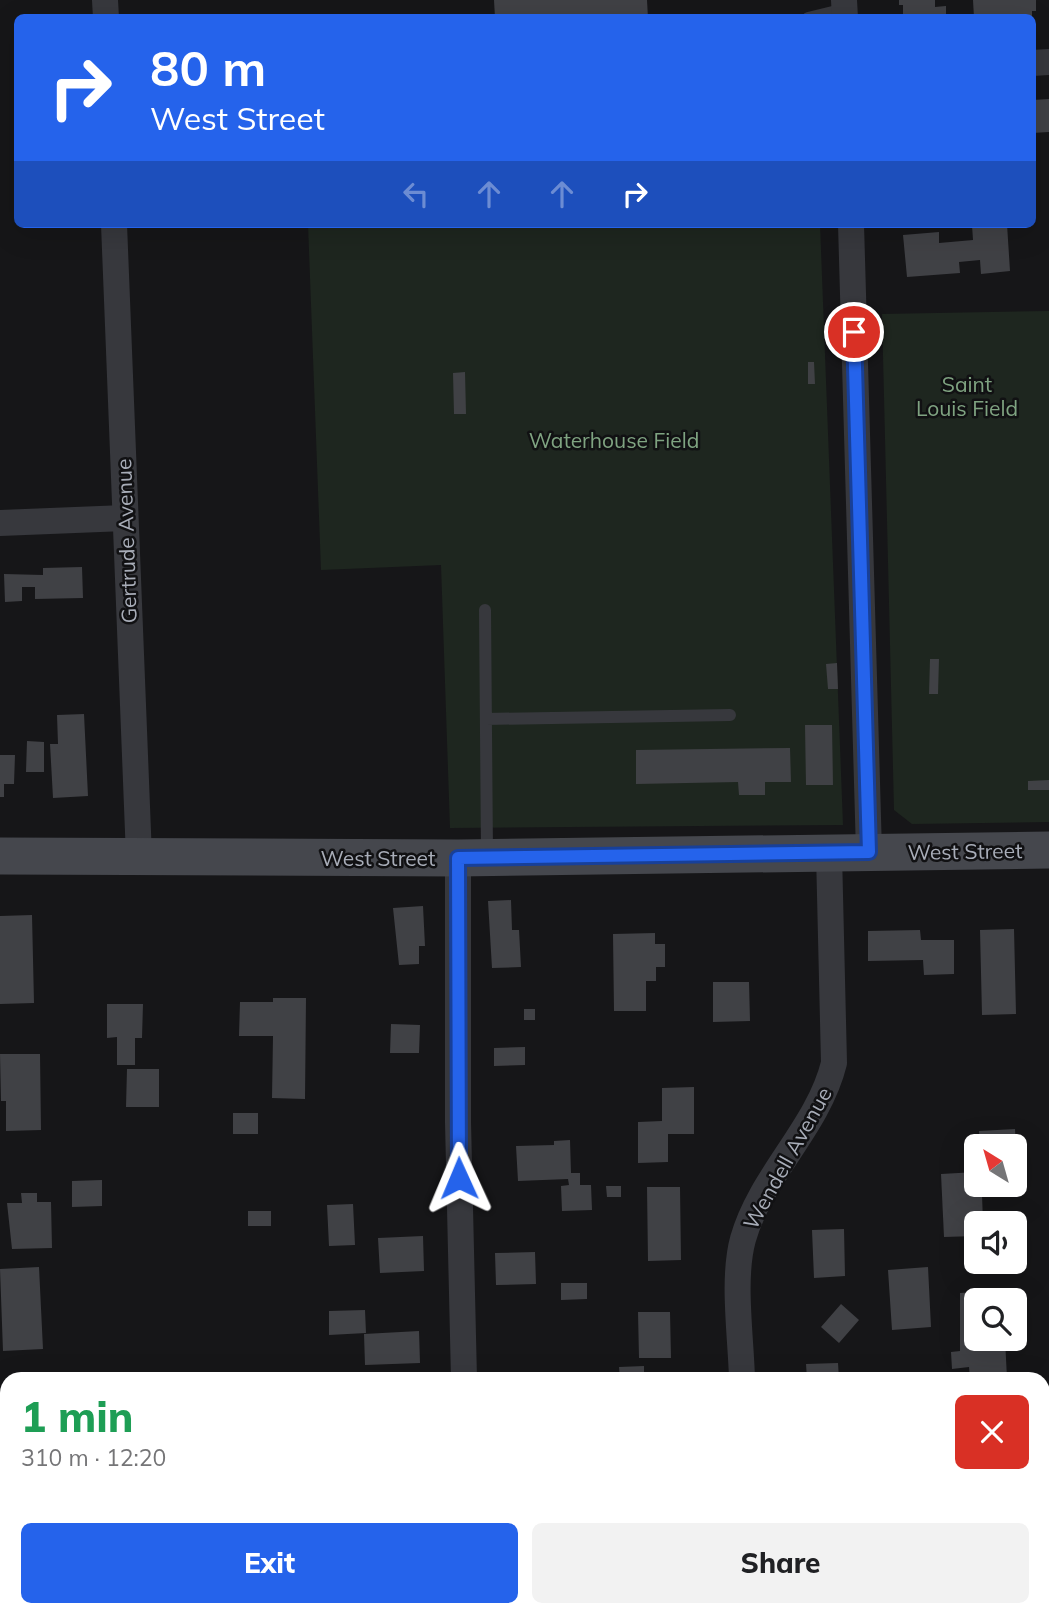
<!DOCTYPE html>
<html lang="en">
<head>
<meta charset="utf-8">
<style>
	:root { --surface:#fff; --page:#f2f2f2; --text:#202124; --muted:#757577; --accent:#2563eb }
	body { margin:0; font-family:Mulish,sans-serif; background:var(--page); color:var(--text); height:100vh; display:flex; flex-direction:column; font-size:26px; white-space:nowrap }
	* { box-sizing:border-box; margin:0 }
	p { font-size:23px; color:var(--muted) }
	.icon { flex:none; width:38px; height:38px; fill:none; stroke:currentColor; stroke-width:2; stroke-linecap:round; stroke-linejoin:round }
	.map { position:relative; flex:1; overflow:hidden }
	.details { position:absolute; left:0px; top:1372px; width:1050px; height:245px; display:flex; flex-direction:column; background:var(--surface); border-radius:21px 21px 0 0; box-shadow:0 7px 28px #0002 }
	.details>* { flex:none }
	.hud { position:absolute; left:14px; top:14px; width:1022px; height:214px; border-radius:10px; box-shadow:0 7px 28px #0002; background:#2563eb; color:#fff; overflow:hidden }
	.needle { width:46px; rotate:323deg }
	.controls { position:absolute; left:964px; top:1134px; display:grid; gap:14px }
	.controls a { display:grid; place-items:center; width:63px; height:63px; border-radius:10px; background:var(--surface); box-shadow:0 7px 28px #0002; font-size:35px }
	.pin { position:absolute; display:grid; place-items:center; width:60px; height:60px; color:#fff; margin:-30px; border:4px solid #fff; border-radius:50%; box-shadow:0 2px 7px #0007 }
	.me { position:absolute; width:77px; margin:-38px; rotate:359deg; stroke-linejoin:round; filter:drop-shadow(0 0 5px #0008) }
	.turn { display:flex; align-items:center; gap:24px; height:147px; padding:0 21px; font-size:32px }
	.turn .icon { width:91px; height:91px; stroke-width:2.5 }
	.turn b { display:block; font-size:49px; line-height:60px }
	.lanes { display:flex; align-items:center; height:66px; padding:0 21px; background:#0003; justify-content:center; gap:35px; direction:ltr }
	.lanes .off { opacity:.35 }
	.round { display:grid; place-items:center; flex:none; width:74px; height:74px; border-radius:10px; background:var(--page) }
	.head { display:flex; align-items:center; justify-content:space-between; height:119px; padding:0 21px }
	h1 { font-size:42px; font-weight:800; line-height:52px; color:#1e9e55 }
	.button { display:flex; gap:14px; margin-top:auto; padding:14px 21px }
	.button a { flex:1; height:80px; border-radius:10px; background:var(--accent); color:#fff; font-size:28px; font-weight:800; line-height:80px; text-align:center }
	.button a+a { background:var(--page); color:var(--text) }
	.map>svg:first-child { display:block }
</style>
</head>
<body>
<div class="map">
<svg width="1049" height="1617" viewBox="0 0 1049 1617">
	<rect width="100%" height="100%" fill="#161618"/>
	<!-- green -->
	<path fill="#1e261f" d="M 308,224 L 820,224 L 843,825 L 450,828 L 441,565 L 321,570 Z
		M 1049,311 L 1049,822 L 912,824 L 894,810 L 882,314 Z"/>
	<!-- building -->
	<path fill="#404145" d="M 494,0 L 647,0 L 648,18 L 495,18 Z
		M 899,0 L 935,0 L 935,7 L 946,6 L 946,18 L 903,18 L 903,5 L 899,5 Z
		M 973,0 L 1036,0 L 1036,11 L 1032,11 L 1032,18 L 974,18 Z
		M 1049,99 L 1049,132 L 1032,133 L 1032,100 Z
		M 1007,224 L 1010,271 L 981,274 L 980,260 L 959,262 L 960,273 L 907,277 L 903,235 L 939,232 L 939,243 L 973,240 L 972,225 Z
		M 808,362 L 814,362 L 815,384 L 808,384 Z
		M 465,372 L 466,414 L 454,414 L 453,373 Z
		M 82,567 L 83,598 L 35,599 L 35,587 L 22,587 L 22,601 L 5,602 L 4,574 L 43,575 L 43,568 Z
		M 930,659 L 939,659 L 938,694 L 929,694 Z
		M 837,663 L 838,689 L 828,689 L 826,664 Z
		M 84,714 L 88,796 L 53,798 L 50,744 L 58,744 L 57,715 Z
		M 805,725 L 832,725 L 833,785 L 806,785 Z
		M 27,741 L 44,742 L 44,772 L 26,772 Z
		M 790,748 L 791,782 L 765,782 L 765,795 L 739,795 L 738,782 L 636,784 L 636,750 Z
		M 0,755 L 15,755 L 14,784 L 4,784 L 4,797 L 0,797 Z
		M 1049,780 L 1049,790 L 1028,790 L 1028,781 Z
		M 511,900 L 512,930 L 519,930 L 521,967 L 492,968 L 488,901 Z
		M 423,906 L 425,946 L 419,946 L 419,964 L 399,965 L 393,908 Z
		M 32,915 L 34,1003 L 0,1004 L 0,916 Z
		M 1014,929 L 1016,1014 L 982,1015 L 980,930 Z
		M 920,930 L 921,940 L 954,940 L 954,974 L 924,975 L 923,960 L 868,961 L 868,931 Z
		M 655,933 L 655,944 L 665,944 L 665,967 L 656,967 L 656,981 L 646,981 L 646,1011 L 614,1011 L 613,934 Z
		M 713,982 L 749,982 L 750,1021 L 713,1022 Z
		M 273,998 L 306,998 L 305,1099 L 272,1098 L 273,1036 L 239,1036 L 240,1002 L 273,1002 Z
		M 107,1004 L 143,1004 L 142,1038 L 135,1038 L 135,1065 L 117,1065 L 117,1037 L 107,1038 Z
		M 524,1009 L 535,1009 L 535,1020 L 524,1020 Z
		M 391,1024 L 420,1025 L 419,1053 L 390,1053 Z
		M 525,1047 L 525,1065 L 494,1066 L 494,1048 Z
		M 0,1054 L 40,1054 L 41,1130 L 6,1131 L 6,1101 L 1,1101 Z
		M 127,1069 L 159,1069 L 159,1107 L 126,1107 Z
		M 694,1087 L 694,1134 L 668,1134 L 668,1162 L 638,1163 L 638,1122 L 662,1121 L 662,1088 Z
		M 233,1113 L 258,1113 L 258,1134 L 233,1134 Z
		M 1015,1129 L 1016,1146 L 980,1146 L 979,1131 Z
		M 570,1140 L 571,1173 L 580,1173 L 580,1185 L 591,1185 L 592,1210 L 562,1211 L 561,1186 L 569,1185 L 568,1179 L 518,1181 L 516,1146 L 554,1145 L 554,1141 Z
		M 976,1172 L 976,1185 L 1017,1185 L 1018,1192 L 982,1194 L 983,1223 L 976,1223 L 976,1236 L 944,1237 L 941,1174 Z
		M 102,1180 L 102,1206 L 72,1207 L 72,1181 Z
		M 606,1186 L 621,1186 L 621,1197 L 607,1197 Z
		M 647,1187 L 680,1187 L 681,1260 L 648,1261 Z
		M 21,1193 L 37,1193 L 37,1202 L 51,1202 L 52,1248 L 12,1249 L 7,1203 L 22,1203 Z
		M 353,1204 L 355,1245 L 329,1246 L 327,1205 Z
		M 248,1211 L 271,1211 L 271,1226 L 248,1226 Z
		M 844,1229 L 845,1276 L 814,1278 L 812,1230 Z
		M 423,1236 L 424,1271 L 380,1273 L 378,1238 Z
		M 535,1252 L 536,1284 L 496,1285 L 495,1253 Z
		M 39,1267 L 43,1349 L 3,1351 L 0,1269 Z
		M 928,1267 L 931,1327 L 892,1330 L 888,1270 Z
		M 561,1283 L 587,1283 L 587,1299 L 561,1300 Z
		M 1001,1290 L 1002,1300 L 976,1300 L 976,1339 L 1005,1339 L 1007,1378 L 970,1379 L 969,1367 L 952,1369 L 951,1352 L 960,1351 L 960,1293 Z
		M 841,1304 L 859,1320 L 839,1343 L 821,1327 Z
		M 365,1310 L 366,1333 L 329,1335 L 329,1311 Z
		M 638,1312 L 670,1312 L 671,1358 L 639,1358 Z
		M 419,1331 L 420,1363 L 365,1365 L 364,1334 Z
		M 838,1363 L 839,1379 L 807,1379 L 806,1364 Z
		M 644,1366 L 644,1379 L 620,1379 L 619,1367 Z
		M 0,1416 L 7,1416 L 7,1456 L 0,1456 Z
		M 0,1490 L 7,1490 L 7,1516 L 0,1516 Z
		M 0,1568 L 7,1568 L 7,1594 L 0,1594 Z
		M 251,1610 L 280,1610 L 281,1617 L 251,1617 Z"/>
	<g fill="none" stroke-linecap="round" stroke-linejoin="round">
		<!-- lane -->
		<path stroke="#37383d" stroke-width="12" d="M 808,18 L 845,9
			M 485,610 L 487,854
			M 486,719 L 730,715"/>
		<!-- street -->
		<path stroke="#37383d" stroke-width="26" d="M 105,0 L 106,18
			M 844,0 L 845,18
			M 1032,63 L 1049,62
			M 114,224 L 139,857
			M 851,224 L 869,852
			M 0,523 L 125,518
			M 458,858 L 458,1122 L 464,1379
			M 742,1379 C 741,1337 732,1279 743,1239 C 761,1175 818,1128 834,1063 L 829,853
			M 472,1610 L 472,1617
			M 748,1610 L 748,1617"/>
		<!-- secondary -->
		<path stroke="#45474d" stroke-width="37" d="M 0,856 L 458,858 L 1049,850"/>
	</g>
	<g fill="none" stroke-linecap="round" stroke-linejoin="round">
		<defs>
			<path id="route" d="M 459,1178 L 458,858 L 869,852 L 854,332"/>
		</defs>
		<!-- route casing -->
		<use href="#route" stroke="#184099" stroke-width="18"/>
		<!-- route -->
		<use href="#route" stroke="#2563eb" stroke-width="12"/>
	</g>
	<g text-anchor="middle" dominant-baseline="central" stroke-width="5" stroke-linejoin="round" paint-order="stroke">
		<!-- park labels -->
		<g font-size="21" fill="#7fa381" stroke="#111113">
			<text x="967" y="384">Saint<tspan x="967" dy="24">Louis Field</tspan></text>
			<text x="614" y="440">Waterhouse Field</text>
		</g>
		<!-- street labels -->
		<g font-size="21" fill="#a8adb8" stroke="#111113">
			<text transform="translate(126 541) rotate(-92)">Gertrude Avenue</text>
			<text transform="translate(965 851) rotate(-1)">West Street</text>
			<text x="378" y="858">West Street</text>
			<text transform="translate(787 1158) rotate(-61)">Wendell Avenue</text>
		</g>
	</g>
</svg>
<div class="controls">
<a><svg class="needle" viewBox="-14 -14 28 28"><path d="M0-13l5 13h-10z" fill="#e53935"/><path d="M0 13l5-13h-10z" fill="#757577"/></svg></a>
<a><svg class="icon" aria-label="sound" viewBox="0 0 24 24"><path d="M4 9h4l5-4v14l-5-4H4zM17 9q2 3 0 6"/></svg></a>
<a><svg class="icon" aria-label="search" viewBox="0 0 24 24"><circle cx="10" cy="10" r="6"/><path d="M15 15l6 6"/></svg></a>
</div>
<div class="pin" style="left:854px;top:332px;background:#d93025"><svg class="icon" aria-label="arrive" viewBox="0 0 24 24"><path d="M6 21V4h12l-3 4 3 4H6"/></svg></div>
<svg class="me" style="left:459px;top:1178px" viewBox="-20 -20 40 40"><path d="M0-17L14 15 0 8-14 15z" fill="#2563eb" stroke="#fff" stroke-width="4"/></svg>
<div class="hud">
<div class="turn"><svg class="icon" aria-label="right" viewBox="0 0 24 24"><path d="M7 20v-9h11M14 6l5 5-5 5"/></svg><div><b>80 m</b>West Street</div></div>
<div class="lanes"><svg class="icon off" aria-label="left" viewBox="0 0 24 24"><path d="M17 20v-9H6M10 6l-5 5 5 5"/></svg><svg class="icon off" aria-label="ahead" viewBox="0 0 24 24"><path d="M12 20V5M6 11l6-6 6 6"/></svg><svg class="icon off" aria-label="ahead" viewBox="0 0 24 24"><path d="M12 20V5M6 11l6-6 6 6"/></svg><svg class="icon" aria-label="right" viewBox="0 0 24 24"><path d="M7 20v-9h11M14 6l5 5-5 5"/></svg></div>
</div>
<section class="details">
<div class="head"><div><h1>1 min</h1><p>310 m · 12:20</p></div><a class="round" style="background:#d93025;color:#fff"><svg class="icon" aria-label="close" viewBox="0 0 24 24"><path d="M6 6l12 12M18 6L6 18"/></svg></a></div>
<div class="button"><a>Exit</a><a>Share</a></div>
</section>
</div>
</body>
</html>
